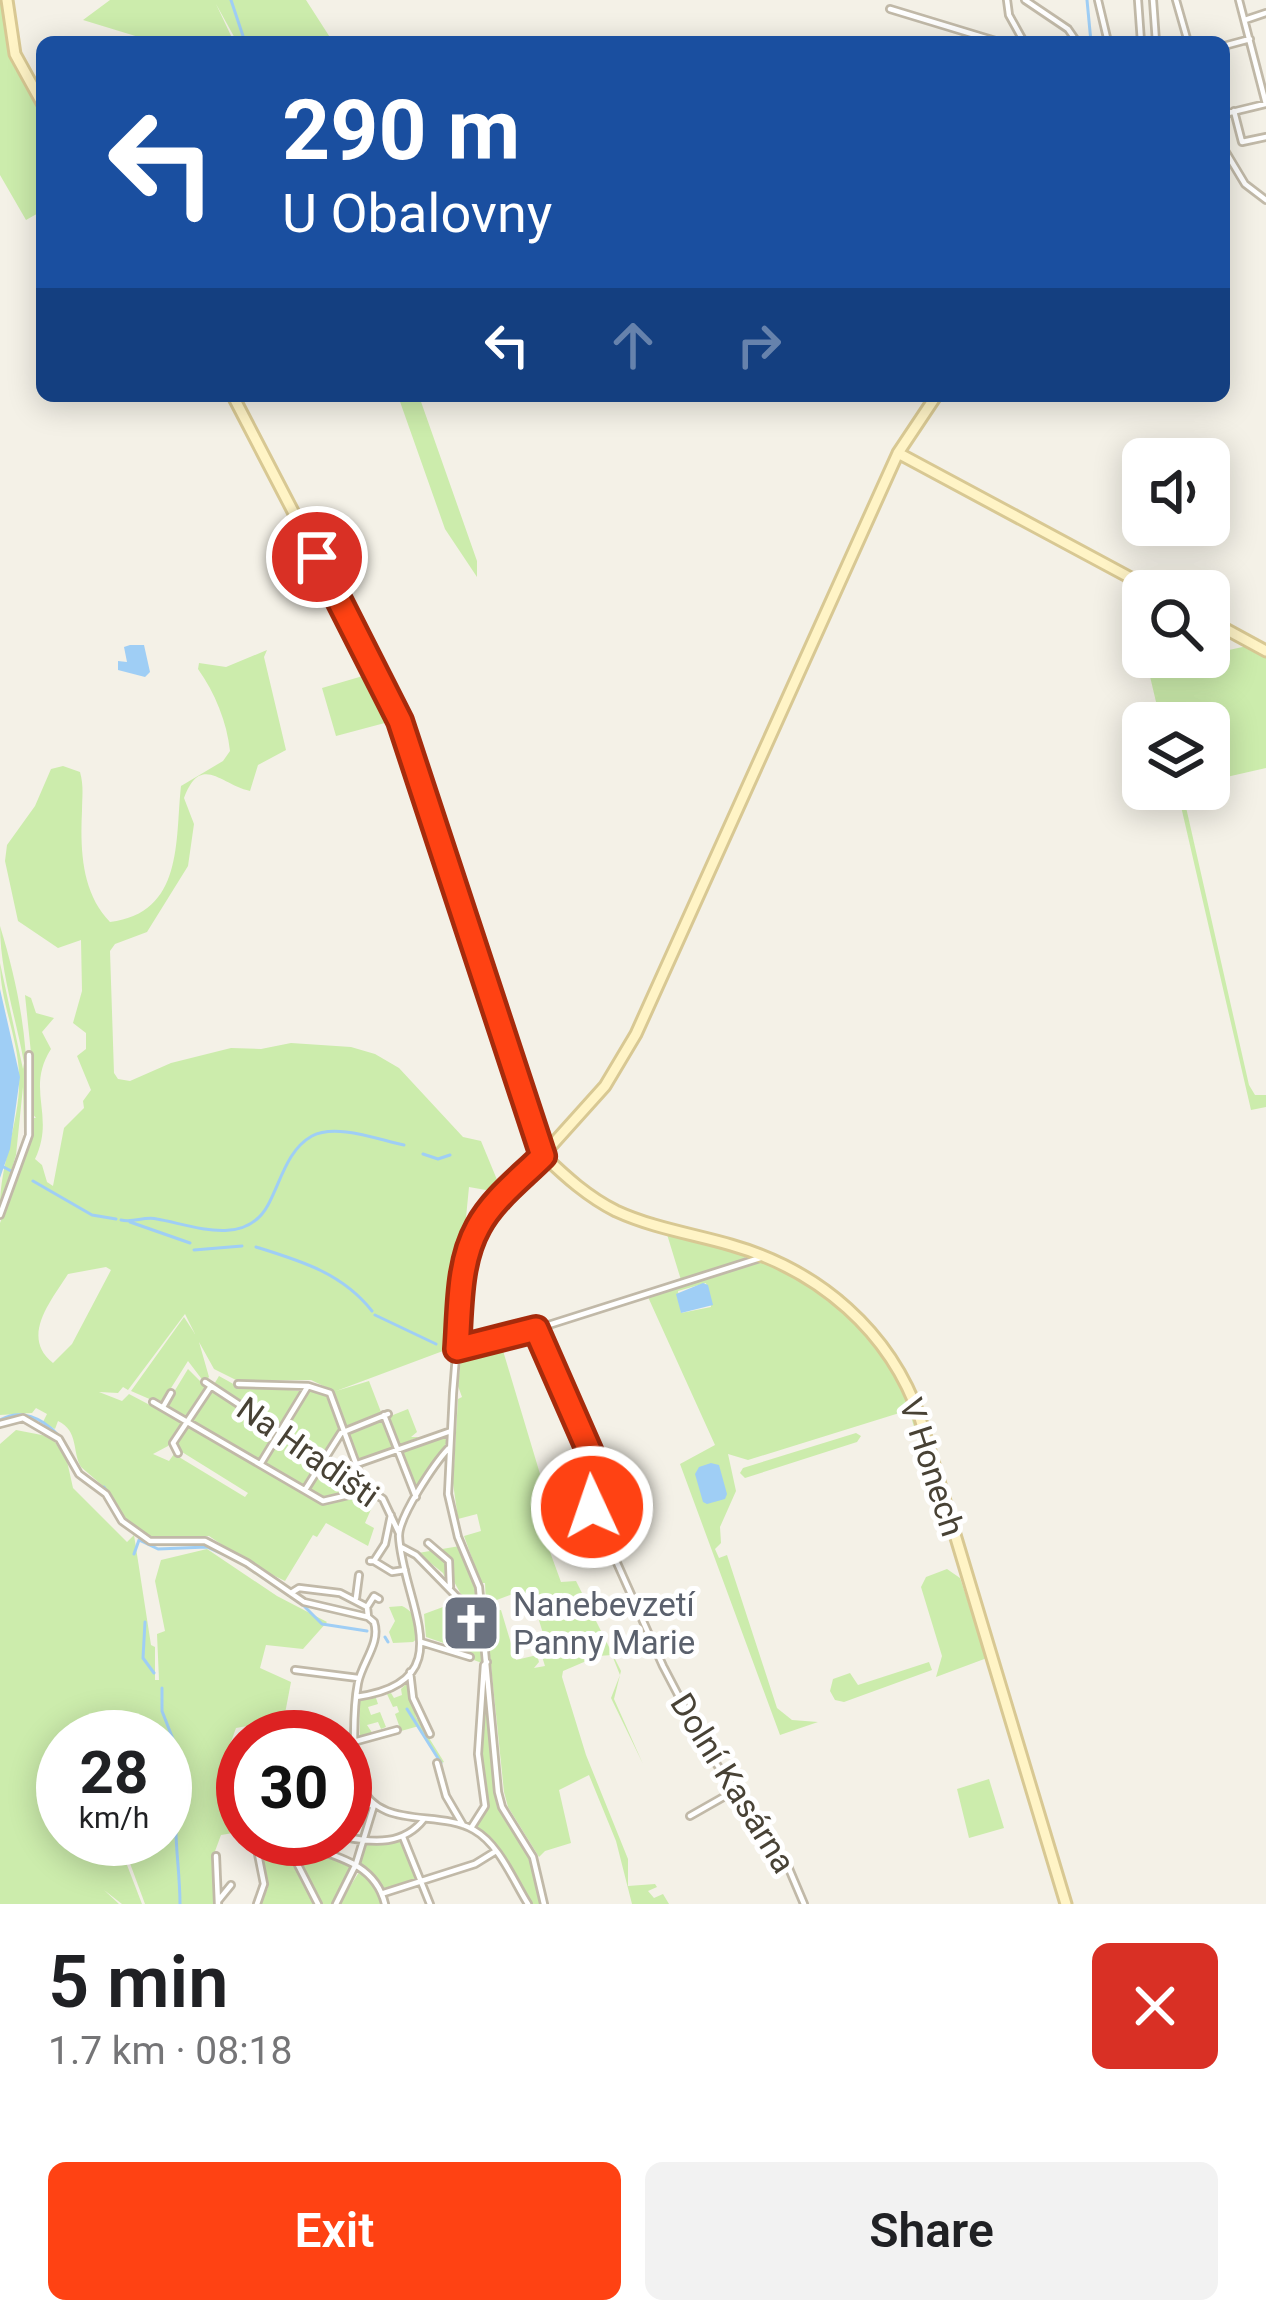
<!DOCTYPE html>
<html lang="en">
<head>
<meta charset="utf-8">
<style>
	:root { --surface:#fff; --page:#f2f2f2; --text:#202124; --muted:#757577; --accent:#ff4213 }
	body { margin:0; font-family:Roboto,sans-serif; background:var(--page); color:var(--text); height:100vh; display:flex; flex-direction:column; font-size:45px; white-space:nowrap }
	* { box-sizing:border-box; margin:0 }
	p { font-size:39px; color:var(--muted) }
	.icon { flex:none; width:66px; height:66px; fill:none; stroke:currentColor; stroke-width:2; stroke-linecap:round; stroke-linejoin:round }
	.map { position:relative; height:1904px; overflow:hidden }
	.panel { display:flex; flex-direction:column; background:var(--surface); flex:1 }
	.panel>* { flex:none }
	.guide { position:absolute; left:36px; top:36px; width:1194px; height:366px; border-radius:18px; box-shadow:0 6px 30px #0003; background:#1a4fa0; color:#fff; overflow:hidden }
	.controls { position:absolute; left:1122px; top:438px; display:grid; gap:24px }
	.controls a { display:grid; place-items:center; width:108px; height:108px; border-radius:18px; background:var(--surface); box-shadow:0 6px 30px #0003; font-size:60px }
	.speed { position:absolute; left:36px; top:1710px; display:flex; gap:24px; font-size:60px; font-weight:700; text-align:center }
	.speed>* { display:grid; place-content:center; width:156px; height:156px; border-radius:50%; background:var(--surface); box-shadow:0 6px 30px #0003; line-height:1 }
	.speed small { font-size:30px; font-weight:400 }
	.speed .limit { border:18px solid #d22; background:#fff; color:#111 }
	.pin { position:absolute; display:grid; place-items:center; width:102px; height:102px; color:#fff; margin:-51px; border:6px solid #fff; border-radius:50%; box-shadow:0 3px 12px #0007 }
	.me { position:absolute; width:132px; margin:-66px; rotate:357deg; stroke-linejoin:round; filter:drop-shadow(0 0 9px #0008) }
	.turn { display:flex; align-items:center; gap:42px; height:252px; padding:0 48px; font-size:54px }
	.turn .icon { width:156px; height:156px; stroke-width:2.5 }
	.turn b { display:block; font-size:84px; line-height:102px }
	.lanes { display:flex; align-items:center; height:114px; padding:0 48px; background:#0003; justify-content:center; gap:60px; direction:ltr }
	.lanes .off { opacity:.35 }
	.round { display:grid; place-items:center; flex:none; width:126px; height:126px; border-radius:18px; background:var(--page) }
	.headline { display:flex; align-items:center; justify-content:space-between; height:204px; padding:0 48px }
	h1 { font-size:72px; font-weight:600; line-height:90px }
	.cta { display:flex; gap:24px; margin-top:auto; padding:24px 48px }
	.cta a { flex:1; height:138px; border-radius:18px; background:var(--accent); color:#fff; font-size:48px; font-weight:600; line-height:138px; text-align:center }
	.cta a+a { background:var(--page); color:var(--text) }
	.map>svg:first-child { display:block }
</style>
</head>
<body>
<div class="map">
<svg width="1266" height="1904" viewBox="0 0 1266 1904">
	<rect width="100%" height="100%" fill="#f4f1e7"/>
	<!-- green -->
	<path fill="#ccecac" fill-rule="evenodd" d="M 0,0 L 12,1 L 17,50 L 14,61 L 42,112 L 42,211 L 26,220 L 0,175 Z
		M 110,0 L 306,0 L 333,42 L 237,42 L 216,4 L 234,42 L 155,42 L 83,20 Z
		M 398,396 L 419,396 L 477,561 L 477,577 L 445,529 Z
		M 1247,646 L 1266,656 L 1266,768 L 1209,781 L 1209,723 L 1161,723 L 1148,668 Z
		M 267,650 L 264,657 L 286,750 L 258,765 L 250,791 C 221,785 201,753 184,798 L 194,824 L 188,866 L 147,932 L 115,944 L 110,951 L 114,1073 L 118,1079 L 130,1081 L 171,1063 L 231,1048 L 261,1049 L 291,1043 L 351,1047 L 375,1054 L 399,1068 L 463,1137 L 481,1141 L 500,1187 L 497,1192 L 469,1187 L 464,1238 L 469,1242 L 459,1273 L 451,1348 L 336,1391 L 369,1381 L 381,1412 L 346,1426 L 334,1391 L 311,1380 L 238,1381 L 214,1369 L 199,1342 L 209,1377 L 204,1382 L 188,1361 L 161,1404 L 131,1391 L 184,1317 L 195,1334 L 185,1314 L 128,1390 L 123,1387 L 118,1393 L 99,1392 L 122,1401 L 129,1394 L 184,1423 L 168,1446 L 153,1454 L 169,1461 L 174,1454 L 245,1497 L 248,1493 L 174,1447 L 188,1426 L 321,1504 L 366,1496 L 376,1498 L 365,1523 L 374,1528 L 368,1546 L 326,1523 L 317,1537 L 313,1535 L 285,1581 L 252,1565 L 209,1536 L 156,1541 L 126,1522 L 103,1486 L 81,1467 C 72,1452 79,1431 58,1421 L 55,1429 L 43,1422 L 47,1414 L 36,1408 L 32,1413 L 0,1415 L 0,1223 L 29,1147 L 32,1118 L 36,1118 L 31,1112 L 31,1053 L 25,995 L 31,998 L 36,1013 L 54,1018 L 42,1032 L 51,1049 C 25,1090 56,1115 35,1159 L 42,1165 L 47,1182 L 53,1186 L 64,1128 L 84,1108 L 83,1101 L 91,1090 L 77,1056 L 86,1049 L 86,1033 L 73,1023 L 82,991 L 81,940 L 58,948 L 18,921 L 5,861 L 7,845 L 35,806 L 51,769 L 63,766 L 80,772 C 84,787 82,796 82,811 C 80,851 82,893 110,922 C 184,913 175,840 181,786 L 223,761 L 230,751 C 227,722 215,693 198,669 L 199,663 L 226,667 ZM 106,1267 L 111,1270 L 72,1344 L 53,1363 C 20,1337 51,1301 68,1274 Z
		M 373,673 L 396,720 L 336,736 L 322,688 Z
		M 1177,789 L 1186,789 L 1183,794 L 1249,1085 L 1255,1095 L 1266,1095 L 1266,1107 L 1251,1110 Z
		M 0,926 C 20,991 33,1061 24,1130 L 23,1087 L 16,1155 L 0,1207 C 0,1162 21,1121 19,1075 C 18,1037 0,1002 0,963 L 23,1069 L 24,1063 C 16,1018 0,971 0,926 Z
		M 666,1231 L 746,1253 L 745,1259 L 681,1280 Z
		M 766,1259 C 782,1268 800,1276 815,1286 C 893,1338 925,1432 945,1518 L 943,1523 L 909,1410 L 748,1460 L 728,1454 L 736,1491 L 720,1527 L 721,1543 L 715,1549 L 719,1558 L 727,1555 L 777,1708 L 792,1720 L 818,1722 L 780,1735 L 680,1464 L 715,1445 L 648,1297 ZM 706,1283 L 711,1307 L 681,1313 L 678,1291 Z
		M 501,1344 L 552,1514 L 538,1519 L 561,1582 L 576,1581 L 621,1671 L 614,1699 L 643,1764 L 611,1698 L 620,1675 L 612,1655 L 598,1656 L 563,1671 L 562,1677 L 586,1755 L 628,1859 L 628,1886 L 655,1884 L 657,1887 L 648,1891 L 654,1898 L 663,1894 L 669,1904 L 632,1904 L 616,1841 L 589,1775 L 559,1790 L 571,1843 L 545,1851 L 539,1857 L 508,1807 L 504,1792 L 485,1607 L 491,1605 L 493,1611 L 501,1610 L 516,1660 L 537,1655 L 539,1662 L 534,1668 L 545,1666 L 539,1647 L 546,1643 L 533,1601 L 517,1605 L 513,1594 L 486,1604 L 485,1583 L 481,1583 L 464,1536 L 481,1531 L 477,1514 L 458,1519 L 453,1483 L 458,1399 L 462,1397 L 458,1386 L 461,1357 Z
		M 188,1369 L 207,1388 L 185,1418 L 166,1405 Z
		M 219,1376 L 237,1386 L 301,1391 L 279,1426 L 213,1386 Z
		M 211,1389 L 277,1432 L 260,1461 L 191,1420 Z
		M 308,1390 L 327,1396 L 340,1428 L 324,1454 L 284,1429 Z
		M 408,1409 L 417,1432 L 411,1437 L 419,1437 L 399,1445 L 388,1417 Z
		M 383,1419 L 394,1447 L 359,1460 L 348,1432 Z
		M 16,1430 L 52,1437 L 67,1461 L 73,1488 L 127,1542 L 134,1535 L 151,1645 L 155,1647 L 155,1680 L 159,1680 L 157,1634 L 165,1631 L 155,1581 L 161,1560 L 207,1549 L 277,1596 L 327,1622 L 303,1649 L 266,1645 L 260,1668 L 291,1682 L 283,1724 L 290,1734 L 301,1732 L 310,1737 L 271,1737 L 253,1725 L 236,1728 L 227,1753 L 239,1832 L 221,1835 L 214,1854 L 217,1904 L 145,1904 L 121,1839 L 165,1839 L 165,1737 L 63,1737 L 63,1839 L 117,1839 L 142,1904 L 122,1904 L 104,1890 L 119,1904 L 0,1904 L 0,1444 Z
		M 856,1433 L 861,1436 L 857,1442 L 745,1478 L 740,1473 L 743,1468 Z
		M 443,1434 L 447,1442 L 419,1488 L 415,1487 L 401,1450 Z
		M 282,1435 L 321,1459 L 304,1486 L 265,1464 Z
		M 326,1462 L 360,1489 L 360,1491 L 322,1498 L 309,1490 Z
		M 460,1546 L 475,1588 L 476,1596 L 463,1598 L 452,1578 L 446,1580 L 443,1573 L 418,1553 Z
		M 947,1569 L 960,1578 L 987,1658 L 936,1677 L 942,1656 L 921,1587 L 926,1577 Z
		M 477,1605 L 482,1663 L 471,1659 L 467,1651 L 426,1637 L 424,1614 L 443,1607 L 454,1616 L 454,1610 Z
		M 402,1606 C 416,1613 418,1623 419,1637 L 413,1642 L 393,1643 L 389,1632 L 395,1621 L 389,1607 Z
		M 929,1662 L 932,1670 L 844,1702 L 835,1700 L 830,1691 L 833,1679 L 850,1673 L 858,1685 Z
		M 486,1669 L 495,1793 L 531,1859 L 541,1904 L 530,1904 L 498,1850 L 476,1825 L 488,1806 L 480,1754 Z
		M 408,1682 L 416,1717 L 444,1762 L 441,1763 L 419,1726 L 401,1731 L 395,1714 L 399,1712 L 397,1706 L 393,1707 L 387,1694 L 391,1693 L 394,1698 L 402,1695 L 401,1689 Z
		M 368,1698 L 376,1698 L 378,1704 L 368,1707 L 371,1715 L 380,1712 L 386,1727 L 381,1729 L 378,1722 L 367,1725 L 373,1734 L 360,1737 L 359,1701 Z
		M 989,1779 L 1004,1828 L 969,1838 L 957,1789 Z
		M 259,1839 L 280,1839 L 299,1848 L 294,1865 L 314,1904 L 260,1904 L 268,1888 Z
		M 401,1839 L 420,1882 L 384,1891 L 360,1862 L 366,1843 L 376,1845 Z
		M 304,1849 L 353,1865 L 333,1904 L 320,1904 L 300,1866 Z
		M 361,1869 L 378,1888 L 383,1904 L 339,1904 Z"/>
	<!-- water -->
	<path fill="#9fcef5" d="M 130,645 L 144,645 L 150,672 L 145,677 L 118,670 L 118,661 L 127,662 L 124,647 Z
		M 0,989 L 20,1077 L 10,1149 L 0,1178 Z
		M 703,1283 L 708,1285 L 713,1305 L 681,1313 L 676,1294 Z
		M 711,1463 L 719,1465 L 727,1494 L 725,1499 L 707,1504 L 703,1502 L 695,1474 L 699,1467 Z"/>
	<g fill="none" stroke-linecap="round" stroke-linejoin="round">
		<!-- stream -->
		<path stroke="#9fcef5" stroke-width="3" d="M 231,0 L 245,42
			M 1087,0 L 1091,42
			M 423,1154 L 438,1159 L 450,1155
			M 0,1165 L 11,1171
			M 33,1181 L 92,1215 L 116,1219
			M 121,1220 C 134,1223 144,1216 157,1219 C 192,1225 245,1248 268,1205 C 281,1181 287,1150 312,1136 C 336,1123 379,1140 404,1145
			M 130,1222 L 190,1243
			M 256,1247 C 301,1261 342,1273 372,1311
			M 194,1250 L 242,1246
			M 375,1315 L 436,1344
			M 0,1420 C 30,1403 61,1431 73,1458
			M 104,1487 L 109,1495
			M 139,1540 L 158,1549 L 207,1547 L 240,1562 L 303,1605 L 322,1624 L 367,1631
			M 134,1554 L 139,1540
			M 145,1622 L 143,1658 L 154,1673
			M 385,1637 L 388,1642
			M 162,1688 L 162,1711 L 178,1752
			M 407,1709 L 441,1763
			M 176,1807 C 174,1842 180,1870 180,1904"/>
		<defs>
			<path id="street" d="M 1007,0 L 1009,15 L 1024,42
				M 1025,0 L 1068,29 L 1077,42
				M 1098,0 L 1108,42
				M 1138,0 L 1141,42
				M 1153,0 L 1156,42
				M 1176,0 L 1188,42
				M 1239,0 L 1266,104
				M 890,9 L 979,36 L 983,42
				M 1245,20 L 1266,13
				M 979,36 L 999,42
				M 1224,46 L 1250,39
				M 1234,111 L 1242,142 L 1266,137
				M 1224,114 L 1265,104
				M 1224,149 L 1245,184 L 1266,200
				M 541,1157 L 496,1202 L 476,1230 L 463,1268 L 453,1393 L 448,1494 L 458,1537 L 479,1587 L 498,1792 L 502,1807 L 533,1857 L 544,1904
				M 0,1215 L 29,1135 L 29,1055
				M 536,1329 L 592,1457 L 592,1507 L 663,1666 L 708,1752 L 787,1864 L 804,1904
				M 457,1349 L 536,1329 L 760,1258
				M 205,1382 L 383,1499 L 399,1533
				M 238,1384 L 308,1386 L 330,1393 L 366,1491
				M 153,1402 L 323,1501 L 366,1491
				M 163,1407 L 171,1393
				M 384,1415 L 416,1497
				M 0,1424 L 23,1418 L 59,1439 L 79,1474 L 106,1494 L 122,1521 L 150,1541 L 205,1541 L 247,1563 L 304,1602 L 368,1617
				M 178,1453 L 173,1443 L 211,1386
				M 261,1463 L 308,1386
				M 357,1464 L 451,1431
				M 305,1490 L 341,1433 L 388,1414
				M 428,1543 L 449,1561 L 450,1587
				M 401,1547 L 416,1555 L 458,1598 L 464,1602 L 480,1600
				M 370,1561 L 374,1561 L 385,1544 L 391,1515
				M 374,1561 L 392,1572 L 405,1570
				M 291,1593 L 299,1588 L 340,1593 L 367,1607 L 368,1617 L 374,1622 C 381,1643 362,1662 358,1683 C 354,1704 351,1765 360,1784 C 379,1831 438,1809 474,1830 C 499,1844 513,1880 528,1904
				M 356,1598 L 359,1575
				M 367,1607 L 374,1596 L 379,1599
				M 421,1642 L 470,1657
				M 295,1670 L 358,1678
				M 410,1672 L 413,1698 L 430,1734
				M 356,1697 C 466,1682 402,1602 399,1536 C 399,1516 435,1463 448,1449
				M 357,1741 L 397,1730
				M 437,1763 L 446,1796 L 463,1825
				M 345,1805 L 374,1805
				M 690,1816 L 734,1791
				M 471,1828 L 485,1806 L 478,1754 L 484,1665 L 487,1662
				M 345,1837 C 374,1843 404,1845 424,1819
				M 403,1837 L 430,1904
				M 255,1839 L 264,1884 L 257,1904
				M 287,1839 C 325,1855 374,1858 385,1904
				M 303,1846 L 298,1865 L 318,1904
				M 216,1856 L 218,1904
				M 384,1893 L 475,1864 L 496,1851
				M 218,1901 L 231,1885
				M 336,1904 L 356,1864 L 374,1805"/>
			<path id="secondary" d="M 7,0 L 15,54 L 42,103
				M 233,396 L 394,706 L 543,1155 C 566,1177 588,1197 616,1211 C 653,1228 693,1234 731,1245 C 819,1270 890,1331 920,1418 L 1066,1904
				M 898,453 L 1155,591
				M 1209,620 L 1266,651
				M 543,1155 L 605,1086 L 636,1034 L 898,453 L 936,396"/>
		</defs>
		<!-- street casing -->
		<use href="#street" stroke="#c1b9a8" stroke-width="10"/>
		<!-- secondary casing -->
		<use href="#secondary" stroke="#d8c893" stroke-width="15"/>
		<!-- street -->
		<use href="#street" stroke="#fff" stroke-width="4.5"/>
		<!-- secondary -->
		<use href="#secondary" stroke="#fff4c6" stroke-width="9"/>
	</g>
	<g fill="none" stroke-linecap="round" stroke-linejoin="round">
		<defs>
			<path id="route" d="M 317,557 L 400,721 L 543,1156 C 521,1178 493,1199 478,1227 C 458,1263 460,1309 457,1349 L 536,1329 L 592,1457 L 592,1507"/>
		</defs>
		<!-- route casing -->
		<use href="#route" stroke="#a62b0c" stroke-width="30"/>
		<!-- route -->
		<use href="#route" stroke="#ff4213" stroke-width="21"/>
	</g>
	<!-- icons -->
	<defs>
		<symbol id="church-square" viewBox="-11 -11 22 22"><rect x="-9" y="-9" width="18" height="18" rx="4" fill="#6b7280" stroke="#fff"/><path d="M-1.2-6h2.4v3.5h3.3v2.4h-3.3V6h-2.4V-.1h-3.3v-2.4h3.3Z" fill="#fff"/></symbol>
	</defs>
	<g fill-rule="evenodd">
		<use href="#church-square" x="438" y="1590" width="66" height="66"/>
	</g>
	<g text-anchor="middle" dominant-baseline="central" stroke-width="10" stroke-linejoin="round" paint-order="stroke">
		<!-- street labels -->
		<g font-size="33" fill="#484235" stroke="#fff">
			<text transform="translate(308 1452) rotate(35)">Na Hradišti</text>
			<text transform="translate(932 1467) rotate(72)">V Honech</text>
			<text transform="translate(733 1783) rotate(58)">Dolní Kasárna</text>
		</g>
		<!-- worship labels -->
		<g font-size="33" fill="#5b616d" stroke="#fff" text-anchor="start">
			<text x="513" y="1604">Nanebevzetí<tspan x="513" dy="38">Panny Marie</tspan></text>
		</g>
	</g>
</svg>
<div class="controls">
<a><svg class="icon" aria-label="sound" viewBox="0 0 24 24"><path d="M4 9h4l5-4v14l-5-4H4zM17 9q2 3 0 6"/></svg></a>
<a><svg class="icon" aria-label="search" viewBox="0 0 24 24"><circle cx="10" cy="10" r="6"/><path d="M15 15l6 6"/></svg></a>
<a><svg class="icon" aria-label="layers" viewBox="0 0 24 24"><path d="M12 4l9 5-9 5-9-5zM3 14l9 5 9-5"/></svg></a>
</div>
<div class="speed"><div>28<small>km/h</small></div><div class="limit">30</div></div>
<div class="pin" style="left:317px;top:557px;background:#d93025"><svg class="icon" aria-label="arrive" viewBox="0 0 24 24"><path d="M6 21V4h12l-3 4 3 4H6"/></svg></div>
<svg class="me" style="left:592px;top:1507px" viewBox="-20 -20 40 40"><circle r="17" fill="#ff4213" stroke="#fff" stroke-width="3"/><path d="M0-11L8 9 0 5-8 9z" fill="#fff"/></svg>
<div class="guide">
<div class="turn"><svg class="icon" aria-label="left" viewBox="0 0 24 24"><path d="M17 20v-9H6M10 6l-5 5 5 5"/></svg><div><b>290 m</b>U Obalovny</div></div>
<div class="lanes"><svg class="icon" aria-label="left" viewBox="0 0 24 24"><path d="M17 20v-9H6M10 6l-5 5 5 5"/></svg><svg class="icon off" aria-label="ahead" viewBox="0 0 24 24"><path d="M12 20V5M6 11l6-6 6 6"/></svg><svg class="icon off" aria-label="right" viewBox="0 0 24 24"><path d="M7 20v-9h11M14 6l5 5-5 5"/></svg></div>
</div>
</div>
<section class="panel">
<div class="headline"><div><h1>5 min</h1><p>1.7 km · 08:18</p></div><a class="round" style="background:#d93025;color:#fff"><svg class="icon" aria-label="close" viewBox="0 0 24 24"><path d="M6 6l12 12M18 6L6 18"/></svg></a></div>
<div class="cta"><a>Exit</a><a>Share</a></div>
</section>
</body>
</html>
